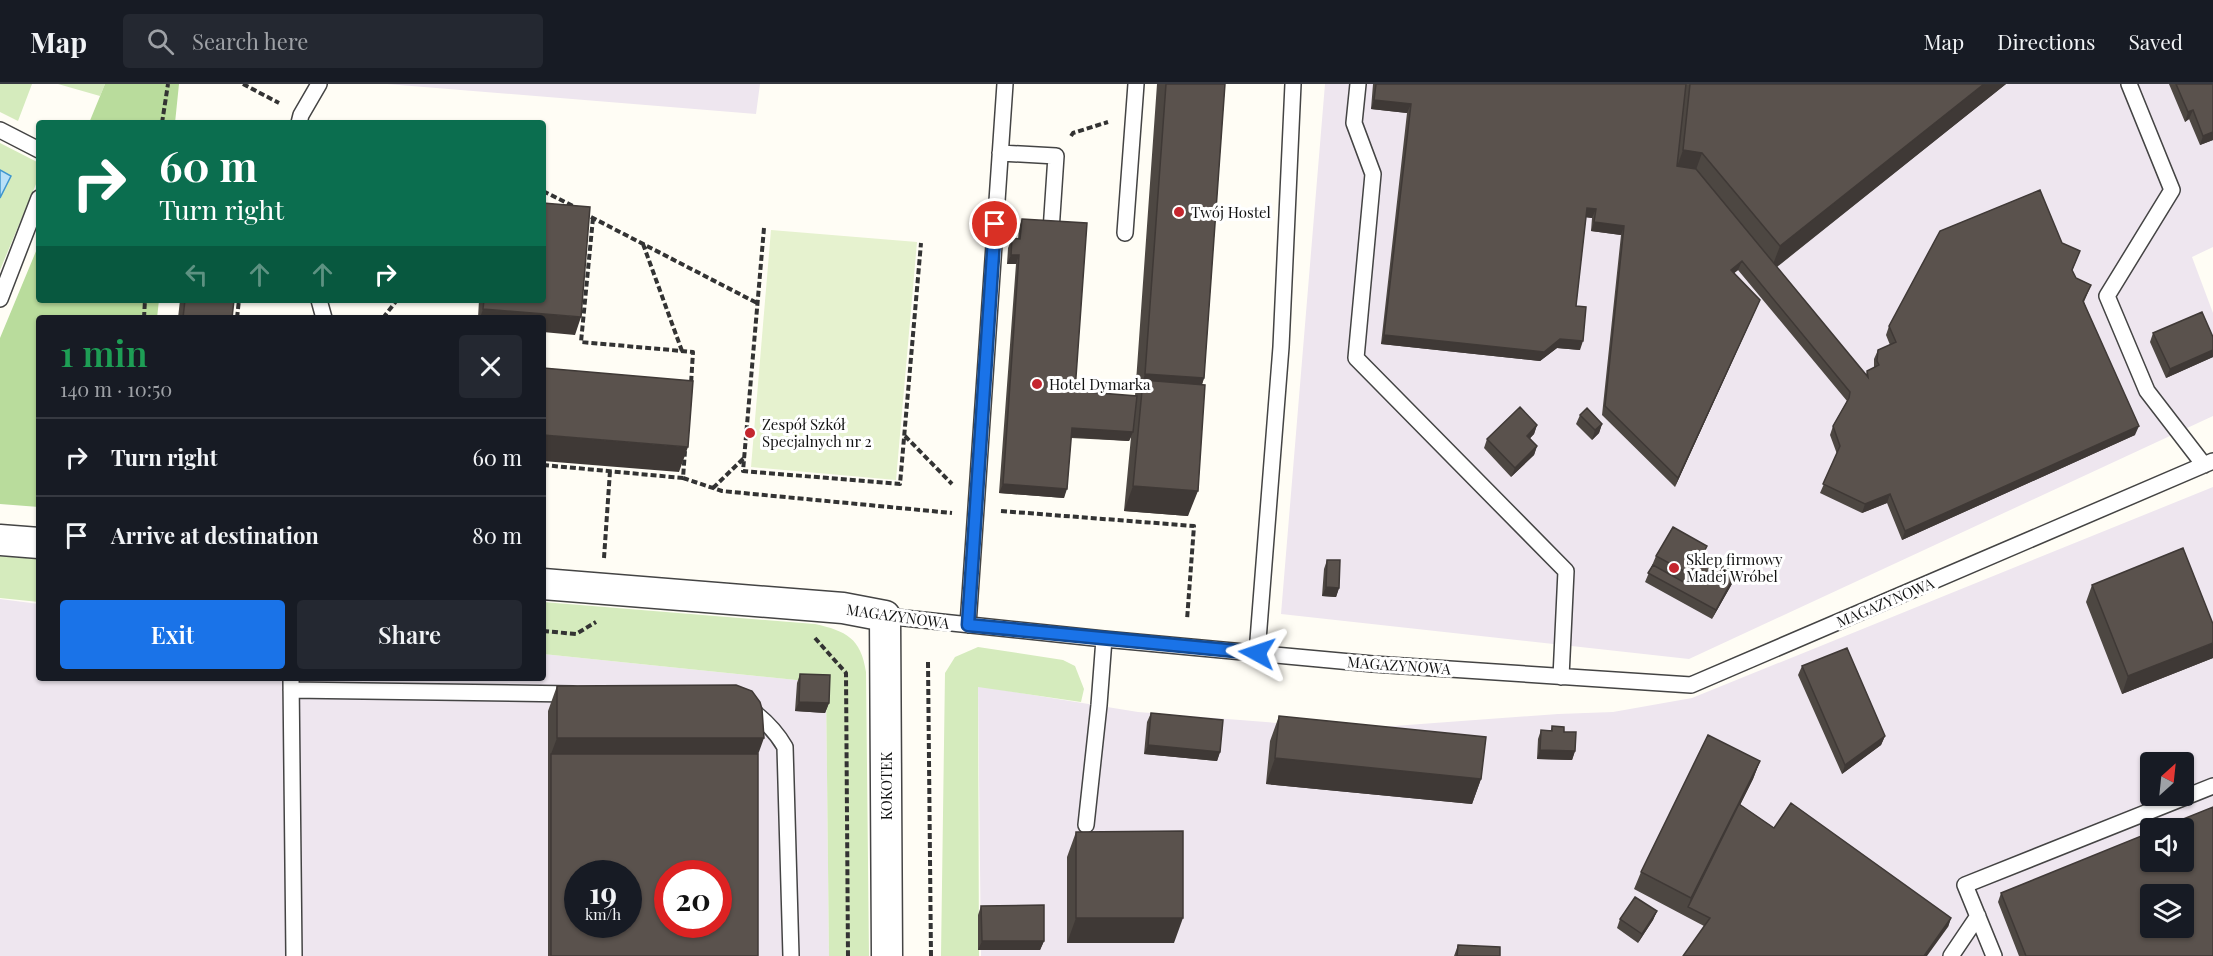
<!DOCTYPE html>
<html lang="en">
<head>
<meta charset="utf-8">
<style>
	:root { --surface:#171b24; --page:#242831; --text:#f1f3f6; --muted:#9ea1a6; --line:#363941; --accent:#1a73e8 }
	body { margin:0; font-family:"Playfair Display",serif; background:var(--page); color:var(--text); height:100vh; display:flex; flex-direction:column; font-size:22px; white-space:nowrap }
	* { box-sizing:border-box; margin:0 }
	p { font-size:20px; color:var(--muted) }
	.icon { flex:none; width:33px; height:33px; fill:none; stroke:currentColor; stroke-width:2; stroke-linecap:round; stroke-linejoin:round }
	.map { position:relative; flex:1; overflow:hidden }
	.drawer { position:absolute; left:36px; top:231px; width:510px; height:366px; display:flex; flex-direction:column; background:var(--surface); border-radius:6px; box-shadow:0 2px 4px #0004 }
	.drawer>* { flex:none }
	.top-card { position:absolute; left:36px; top:36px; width:510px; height:183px; border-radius:6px; box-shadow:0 2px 4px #0004; background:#0b6e4f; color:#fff; overflow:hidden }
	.needle { width:39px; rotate:27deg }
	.controls { position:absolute; left:2140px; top:668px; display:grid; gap:12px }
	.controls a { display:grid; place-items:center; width:54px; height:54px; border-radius:6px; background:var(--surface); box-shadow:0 2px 4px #0004; font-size:30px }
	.speed { position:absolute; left:564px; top:776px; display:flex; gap:12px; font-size:30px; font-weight:700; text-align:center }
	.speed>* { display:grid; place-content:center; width:78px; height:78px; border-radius:50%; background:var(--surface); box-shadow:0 2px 4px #0004; line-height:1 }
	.speed small { font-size:15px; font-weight:400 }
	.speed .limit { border:9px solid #d22; background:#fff; color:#111 }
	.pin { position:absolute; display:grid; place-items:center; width:51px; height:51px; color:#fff; margin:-26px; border:3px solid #fff; border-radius:50%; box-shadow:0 2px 6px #0007 }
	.me { position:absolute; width:66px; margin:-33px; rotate:275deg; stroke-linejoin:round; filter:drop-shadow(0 0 4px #0008) }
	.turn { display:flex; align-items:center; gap:21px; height:126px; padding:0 24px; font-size:27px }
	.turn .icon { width:78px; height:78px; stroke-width:2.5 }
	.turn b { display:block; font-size:42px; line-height:51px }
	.lanes { display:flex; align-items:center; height:57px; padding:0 24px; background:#0003; justify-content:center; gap:30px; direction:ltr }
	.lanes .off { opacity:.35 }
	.round { display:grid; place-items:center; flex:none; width:63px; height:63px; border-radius:6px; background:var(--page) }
	.overview { display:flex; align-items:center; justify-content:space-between; height:102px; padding:0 24px }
	h1 { font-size:36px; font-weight:600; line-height:45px; color:#1e9e55 }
	.action { display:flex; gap:12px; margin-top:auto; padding:12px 24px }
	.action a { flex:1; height:69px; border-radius:6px; background:var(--accent); color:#fff; font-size:24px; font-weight:600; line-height:69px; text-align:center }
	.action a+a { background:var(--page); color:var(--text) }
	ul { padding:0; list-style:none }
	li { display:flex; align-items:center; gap:18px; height:78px; padding:0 24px; border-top:2px solid var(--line) }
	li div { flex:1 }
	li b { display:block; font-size:22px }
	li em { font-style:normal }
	header { display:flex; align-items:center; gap:36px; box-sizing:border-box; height:84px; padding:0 30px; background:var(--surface); border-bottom:2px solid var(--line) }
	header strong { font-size:28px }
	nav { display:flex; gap:33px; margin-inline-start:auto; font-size:21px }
	.search { width:420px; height:54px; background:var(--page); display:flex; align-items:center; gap:15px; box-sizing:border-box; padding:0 21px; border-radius:6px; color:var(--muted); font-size:22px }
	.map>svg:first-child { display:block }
</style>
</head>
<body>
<header>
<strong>Map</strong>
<div class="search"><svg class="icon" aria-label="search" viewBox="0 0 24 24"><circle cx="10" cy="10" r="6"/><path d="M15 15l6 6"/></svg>Search here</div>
<nav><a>Map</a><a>Directions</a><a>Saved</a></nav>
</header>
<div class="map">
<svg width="2213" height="872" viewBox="0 0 2213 872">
	<rect width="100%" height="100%" fill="#fffdf5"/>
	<!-- industrial -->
	<path fill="#eee6ef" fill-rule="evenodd" d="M 387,0 L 760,0 L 756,30 Z
		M 1325,0 L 2213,0 L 2213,163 L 2192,173 L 2213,229 L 2213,332 L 1689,575 L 1281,530 Z
		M 2213,403 L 2213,872 L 981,872 L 978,602 L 1138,628 L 1353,645 L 1558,630 L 1613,628 L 1692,614 ZM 2151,678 L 2184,678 L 2184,711 L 2151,711 ZM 2151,744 L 2184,744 L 2184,777 L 2151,777 ZM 2151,810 L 2184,810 L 2184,843 L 2151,843 Z
		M 0,515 L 39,520 L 39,594 L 543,594 L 543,570 L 826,599 L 829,872 L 0,872 ZM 578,789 L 628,789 L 628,840 L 578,840 ZM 668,789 L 718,789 L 718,840 L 668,840 Z"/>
	<!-- green -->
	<path fill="#d5ebbd" d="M 0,0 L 32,0 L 18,37 L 0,28 Z
		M 58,0 L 105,0 L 100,12 Z
		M 0,59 L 39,79 L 39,93 L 0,186 Z
		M 0,472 L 39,475 L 39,518 L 0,514 Z
		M 543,518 L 815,540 C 846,547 861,554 866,588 L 869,872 L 829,872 L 826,599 L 543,570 Z
		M 978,563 L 1063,576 L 1075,582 L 1084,605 L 1081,618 L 978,603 L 979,872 L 941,872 L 945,589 L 955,573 Z"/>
	<!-- forest -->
	<path fill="#b9dc9c" d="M 105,0 L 179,0 L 175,39 L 89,39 Z
		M 39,160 L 39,216 L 159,216 L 157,234 L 39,234 L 39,423 L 0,420 L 0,254 Z"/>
	<!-- pitch -->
	<path fill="#e6f2cf" d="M 771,146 L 917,158 L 896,396 L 751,383 Z"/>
	<!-- water -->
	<path fill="#b9e0f7" stroke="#3f96cf" stroke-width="1.5" d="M 0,86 L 11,92 L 0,114 Z"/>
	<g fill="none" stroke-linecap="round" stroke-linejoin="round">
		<defs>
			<path id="service" d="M 1358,0 L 1354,39 L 1373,90 L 1356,274 L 1566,487 L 1561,593
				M 2129,0 L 2172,106 L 2107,212 L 2147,307 L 2204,381
				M 299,39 L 301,31 L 319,0
				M 0,46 L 39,66
				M 1000,69 L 1056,72 L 1051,147
				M 1125,149 L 1136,0
				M 0,215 L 39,114
				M 319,216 L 324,234
				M 885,532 L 1104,555 L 1373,580 L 1691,601 L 2213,377
				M 968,541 L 1005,0
				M 1257,569 L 1281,263 L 1293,0
				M 291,594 L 294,872
				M 291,606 L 573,610
				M 748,624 C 764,635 775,646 785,663 L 791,872
				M 1086,741 L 1099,621 L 1104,555
				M 1951,872 L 1978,832
				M 1994,872 L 1965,801 L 2213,702"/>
			<path id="minor" d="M 0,456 L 39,459
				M 543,500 L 843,524 L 885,532 L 887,872"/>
		</defs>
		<!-- service casing -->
		<use href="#service" stroke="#444" stroke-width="18"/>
		<!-- minor casing -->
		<use href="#minor" stroke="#444" stroke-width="33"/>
		<!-- path -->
		<path stroke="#333" stroke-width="4" stroke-dasharray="6 3" stroke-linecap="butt" d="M 243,0 L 279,19
			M 162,39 L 168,0
			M 1071,52 L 1073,49 L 1108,38
			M 543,107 L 575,123
			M 591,133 L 757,219
			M 593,134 L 581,258 L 693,268 L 691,300
			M 764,144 L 743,387 L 900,400 L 921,159
			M 643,160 L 682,267
			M 144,234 L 145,216
			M 237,234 L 239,216
			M 383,234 L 397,216
			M 905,352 L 952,400
			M 543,381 L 683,394 L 685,367
			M 683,394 L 722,407 L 952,429
			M 713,404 L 744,374
			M 1001,427 L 1194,442 L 1187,536
			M 604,474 L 610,387
			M 543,547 L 576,550 L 596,538
			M 815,554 L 846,589 L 848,872
			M 928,578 L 931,872"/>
		<!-- service -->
		<use href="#service" stroke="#fff" stroke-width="15"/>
		<!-- minor -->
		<use href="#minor" stroke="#fff" stroke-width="30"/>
	</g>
	<!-- wall -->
	<path fill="#4d4742" d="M 1157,0 L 1225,0 L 1204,294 L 1202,301 L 1188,432 L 1124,427 L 1131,353 L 1129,357 L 1071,354 L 1064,414 L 999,409 L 1016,180 L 1007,180 L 1008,164 L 1012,154 L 1018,155 L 1019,144 L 1022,135 L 1075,307 L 1135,312 Z
		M 1373,0 L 2006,0 L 1777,183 L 1866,291 L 1867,287 L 1874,284 L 1874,275 L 1878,266 L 1890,261 L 1886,251 L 1889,242 L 2062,159 L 2080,167 L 2072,187 L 2076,194 L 2091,201 L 2084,218 L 2135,351 L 1902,456 L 1887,419 L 1862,429 L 1820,409 L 1837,370 L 1830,351 L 1833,342 L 1847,317 L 1738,186 L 1734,189 L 1756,225 L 1675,403 L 1602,331 L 1621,151 L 1591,147 L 1592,134 L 1586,133 L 1576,222 L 1580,266 L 1557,264 L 1540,277 L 1381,260 L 1407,29 L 1371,25 Z
		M 2169,0 L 2213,0 L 2213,56 L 2200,61 L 2189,35 L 2185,38 Z
		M 180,216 L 234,216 L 232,234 L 178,234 Z
		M 479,216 L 543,216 L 575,251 L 543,234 L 478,234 Z
		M 2153,249 L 2213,253 L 2213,273 L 2166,294 L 2150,258 Z
		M 1580,331 L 1602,340 L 1599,349 L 1592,356 L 1576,340 Z
		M 1537,341 L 1534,350 L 1530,354 L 1537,362 L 1534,371 L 1511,393 L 1484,364 L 1487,355 Z
		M 1704,470 L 1736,489 L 1733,498 L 1712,535 L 1645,498 L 1656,472 Z
		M 1327,476 L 1339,504 L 1336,513 L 1322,512 L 1324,485 Z
		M 2092,501 L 2213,574 L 2122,610 L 2086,518 Z
		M 1802,582 L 1885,652 L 1881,661 L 1842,690 L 1798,591 Z
		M 800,590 L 829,619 L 825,629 L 795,627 L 797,599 Z
		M 557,602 L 758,670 L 758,872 L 548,872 L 548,627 Z
		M 1151,629 L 1220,668 L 1217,677 L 1144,670 L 1147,638 Z
		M 1279,632 L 1481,695 L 1472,720 L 1266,700 L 1270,657 Z
		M 1552,642 L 1564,648 L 1575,667 L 1572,676 L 1537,675 L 1538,655 L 1541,646 L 1551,646 Z
		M 1760,677 L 1753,695 L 1740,721 L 1774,744 L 1951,834 L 1948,843 L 1704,842 L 1634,805 L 1641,788 Z
		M 1076,748 L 1174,859 L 1067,859 L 1067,773 Z
		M 2001,809 L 2213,872 L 2019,872 L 1998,818 Z
		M 981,822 L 1044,857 L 1040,866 L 978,866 L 978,831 Z
		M 1657,827 L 1653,836 L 1638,859 L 1617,844 L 1620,835 Z
		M 1458,861 L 1500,872 L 1454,872 Z"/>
	<!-- shaded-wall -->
	<path fill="#3f3936" d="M 1984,0 L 2006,0 L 1770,188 L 1780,162 Z
		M 1374,16 L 1411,20 L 1407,29 L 1371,25 Z
		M 2193,26 L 2189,35 L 2185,38 L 2188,28 Z
		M 2213,48 L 2213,56 L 2200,61 L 2203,52 Z
		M 1683,66 L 1702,69 L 1693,94 L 1674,91 Z
		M 1587,124 L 1596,125 L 1592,134 L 1583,133 Z
		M 1594,138 L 1624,142 L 1621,151 L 1591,147 Z
		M 1011,171 L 1019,171 L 1016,180 L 1007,180 Z
		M 1742,177 L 1738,186 L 1727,195 L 1731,186 Z
		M 1760,216 L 1756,225 L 1675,403 L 1678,394 Z
		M 483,225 L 581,233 L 575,251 L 543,248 L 543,234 L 480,234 Z
		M 1384,251 L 1560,255 L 1583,257 L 1580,266 L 1557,264 L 1540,277 L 1381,260 Z
		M 2213,266 L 2213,273 L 2166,294 L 2170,285 Z
		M 1145,290 L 1204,294 L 1193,326 L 1143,296 Z
		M 1602,340 L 1599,349 L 1592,356 L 1595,346 Z
		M 1537,341 L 1534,350 L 1524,361 L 1527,352 Z
		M 2139,342 L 2135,351 L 1902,456 L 1905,447 Z
		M 1072,344 L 1133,348 L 1129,357 L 1069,353 Z
		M 543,351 L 688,363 L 679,388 L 543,377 Z
		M 1537,362 L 1534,371 L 1511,393 L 1515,384 Z
		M 1003,400 L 1067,405 L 1064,414 L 999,409 Z
		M 1133,402 L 1198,407 L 1188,432 L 1124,427 Z
		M 1890,410 L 1887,419 L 1862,429 L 1865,420 Z
		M 1707,462 L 1701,479 L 1684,509 L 1691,491 Z
		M 1736,489 L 1733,498 L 1712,535 L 1716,526 Z
		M 1326,503 L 1339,504 L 1336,513 L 1322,512 Z
		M 2213,559 L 2213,574 L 2122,610 L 2128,592 Z
		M 799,618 L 829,619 L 825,629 L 795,627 Z
		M 1885,652 L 1881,661 L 1842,690 L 1845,681 Z
		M 557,654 L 764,654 L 755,679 L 551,670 Z
		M 1148,661 L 1220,668 L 1217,677 L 1144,670 Z
		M 1540,666 L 1575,667 L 1572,676 L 1537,675 Z
		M 1275,674 L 1481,695 L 1472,720 L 1266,700 Z
		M 1760,677 L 1753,695 L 1689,823 L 1688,823 L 1691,814 Z
		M 1657,827 L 1653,836 L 1638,859 L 1642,850 Z
		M 1076,834 L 1183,834 L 1174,859 L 1067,859 Z
		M 1951,834 L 1948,843 L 1927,872 L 1924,872 Z
		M 982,857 L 1044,857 L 1040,866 L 978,866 Z"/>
	<!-- building -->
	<path fill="#5a524d" stroke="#3f3936" stroke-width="1.5" fill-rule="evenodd" d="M 1166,0 L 1225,0 L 1204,294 L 1145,290 Z
		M 1376,0 L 1686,0 L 1677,82 L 1696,85 L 1868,293 L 1867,287 L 1879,281 L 1877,277 L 1878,266 L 1896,258 L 1889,242 L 1940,147 L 2040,106 L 2062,159 L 2080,167 L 2072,186 L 2076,194 L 2091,201 L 2083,217 L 2139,342 L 1905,447 L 1890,410 L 1865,420 L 1823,400 L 1840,362 L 1833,342 L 1849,314 L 1850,308 L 1742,177 L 1731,186 L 1760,216 L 1678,394 L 1605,322 L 1624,142 L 1594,138 L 1596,125 L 1587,124 L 1576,222 L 1586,223 L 1583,257 L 1560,255 L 1544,268 L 1384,251 L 1411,20 L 1374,16 Z
		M 1690,0 L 1984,0 L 1780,162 L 1702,69 L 1683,66 Z
		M 2176,0 L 2213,0 L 2213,48 L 2203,52 L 2193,26 L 2188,28 Z
		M 543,119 L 590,123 L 581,233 L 483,225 L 484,216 L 543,216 Z
		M 1022,135 L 1087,139 L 1075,307 L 1137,312 L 1133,348 L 1072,344 L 1067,405 L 1003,400 L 1019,171 L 1011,171 L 1012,154 L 1020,155 Z
		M 185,216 L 234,216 L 232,234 L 183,234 Z
		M 2202,228 L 2213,253 L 2213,266 L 2170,285 L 2153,249 Z
		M 543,284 L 693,297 L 688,363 L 543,351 Z
		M 1143,296 L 1205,301 L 1198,407 L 1133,402 Z
		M 1520,323 L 1537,341 L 1527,352 L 1537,362 L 1515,384 L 1487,355 Z
		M 1587,324 L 1602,340 L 1595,346 L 1580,331 Z
		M 1673,443 L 1707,462 L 1691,491 L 1656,472 Z
		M 2183,464 L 2213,540 L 2213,559 L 2128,592 L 2092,501 Z
		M 1704,470 L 1736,489 L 1716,526 L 1648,489 L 1653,481 L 1687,500 Z
		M 1327,476 L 1340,476 L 1339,504 L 1326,503 Z
		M 1847,564 L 1885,652 L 1845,681 L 1802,582 Z
		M 800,590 L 830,591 L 829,619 L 799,618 Z
		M 736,601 L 752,607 L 760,618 L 762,625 L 764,654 L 557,654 L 557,602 Z
		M 1151,629 L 1223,636 L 1220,668 L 1148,661 Z
		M 1279,632 L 1486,653 L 1481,695 L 1275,674 Z
		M 1552,642 L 1564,643 L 1564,648 L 1576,648 L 1575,667 L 1540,666 L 1541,646 L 1552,647 Z
		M 1708,651 L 1760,677 L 1691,814 L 1641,788 Z
		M 551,670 L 758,670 L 758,872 L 551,872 ZM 578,789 L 628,789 L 628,840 L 578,840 ZM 668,789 L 718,789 L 718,840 L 668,840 Z
		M 1791,719 L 1951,834 L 1924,872 L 1683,872 L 1710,834 L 1688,823 L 1739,720 L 1774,744 Z
		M 2213,723 L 2213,872 L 2026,872 L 2001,809 L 2151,748 L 2151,777 L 2184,777 L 2184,744 L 2161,744 ZM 2151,810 L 2184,810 L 2184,843 L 2151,843 Z
		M 1183,747 L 1183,834 L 1076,834 L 1076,748 Z
		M 1635,813 L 1657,827 L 1642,850 L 1620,835 Z
		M 1044,821 L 1044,857 L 982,857 L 981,822 Z
		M 1458,861 L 1500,863 L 1500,872 L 1457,872 Z"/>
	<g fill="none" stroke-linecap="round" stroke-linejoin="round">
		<defs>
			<path id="route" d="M 995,140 L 968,541 L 1257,569"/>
		</defs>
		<!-- route casing -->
		<use href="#route" stroke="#114b97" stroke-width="15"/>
		<!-- route -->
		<use href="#route" stroke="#1a73e8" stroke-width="10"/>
	</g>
	<!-- markers -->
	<g fill="#c4262e" stroke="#fff" stroke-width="2">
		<circle cx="1179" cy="128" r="6"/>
		<circle cx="1037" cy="300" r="6"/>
		<circle cx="750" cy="349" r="6"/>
		<circle cx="1674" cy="484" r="6"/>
	</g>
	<g text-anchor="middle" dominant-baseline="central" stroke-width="6" stroke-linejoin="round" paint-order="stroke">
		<!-- poi labels -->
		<g font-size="15" fill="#111" stroke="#fff" text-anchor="start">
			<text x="1191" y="128">Twój Hostel</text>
			<text x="1049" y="300">Hotel Dymarka</text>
			<text x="762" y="340">Zespół Szkół<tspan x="762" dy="17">Specjalnych nr 2</tspan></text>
			<text x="1686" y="475">Sklep firmowy<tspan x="1686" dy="17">Madej Wróbel</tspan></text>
		</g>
		<!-- street labels -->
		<g font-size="15" fill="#111" stroke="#fff">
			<text transform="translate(1885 518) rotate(-23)">MAGAZYNOWA</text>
			<text transform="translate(898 532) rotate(8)">MAGAZYNOWA</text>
			<text transform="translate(1399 581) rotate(4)">MAGAZYNOWA</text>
			<text transform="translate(886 702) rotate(-90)">KOKOTEK</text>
		</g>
	</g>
</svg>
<div class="controls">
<a><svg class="needle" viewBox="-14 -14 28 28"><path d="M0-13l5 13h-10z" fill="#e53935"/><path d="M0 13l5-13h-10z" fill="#9ea1a6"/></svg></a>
<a><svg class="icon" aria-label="sound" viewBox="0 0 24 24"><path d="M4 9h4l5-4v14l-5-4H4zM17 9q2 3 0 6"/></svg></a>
<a><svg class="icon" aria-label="layers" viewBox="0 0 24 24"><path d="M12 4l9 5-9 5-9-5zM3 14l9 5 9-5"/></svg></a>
</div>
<div class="speed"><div>19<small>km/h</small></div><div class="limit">20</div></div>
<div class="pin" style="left:995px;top:140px;background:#d93025"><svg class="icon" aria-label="arrive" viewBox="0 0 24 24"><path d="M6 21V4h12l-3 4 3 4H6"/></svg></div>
<svg class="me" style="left:1257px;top:569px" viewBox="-20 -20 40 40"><path d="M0-17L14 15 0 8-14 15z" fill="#1a73e8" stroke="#fff" stroke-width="4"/></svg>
<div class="top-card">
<div class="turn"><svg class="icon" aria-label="right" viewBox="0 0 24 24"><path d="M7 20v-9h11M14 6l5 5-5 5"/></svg><div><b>60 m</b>Turn right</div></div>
<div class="lanes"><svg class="icon off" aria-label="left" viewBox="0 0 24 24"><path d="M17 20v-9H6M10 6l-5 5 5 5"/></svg><svg class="icon off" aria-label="ahead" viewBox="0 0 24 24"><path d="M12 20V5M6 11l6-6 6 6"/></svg><svg class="icon off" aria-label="ahead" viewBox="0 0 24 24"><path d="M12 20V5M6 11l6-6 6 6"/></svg><svg class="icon" aria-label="right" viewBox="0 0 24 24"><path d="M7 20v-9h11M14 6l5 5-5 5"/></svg></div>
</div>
<section class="drawer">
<div class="overview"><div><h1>1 min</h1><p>140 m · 10:50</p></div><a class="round"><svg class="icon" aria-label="close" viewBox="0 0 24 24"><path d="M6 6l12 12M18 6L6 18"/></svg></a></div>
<ul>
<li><svg class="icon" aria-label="right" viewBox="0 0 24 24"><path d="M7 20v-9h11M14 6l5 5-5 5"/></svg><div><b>Turn right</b></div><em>60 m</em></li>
<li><svg class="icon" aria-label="arrive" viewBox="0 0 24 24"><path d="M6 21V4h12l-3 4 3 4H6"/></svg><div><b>Arrive at destination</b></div><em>80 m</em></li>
</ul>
<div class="action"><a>Exit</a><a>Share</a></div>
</section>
</div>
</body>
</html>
